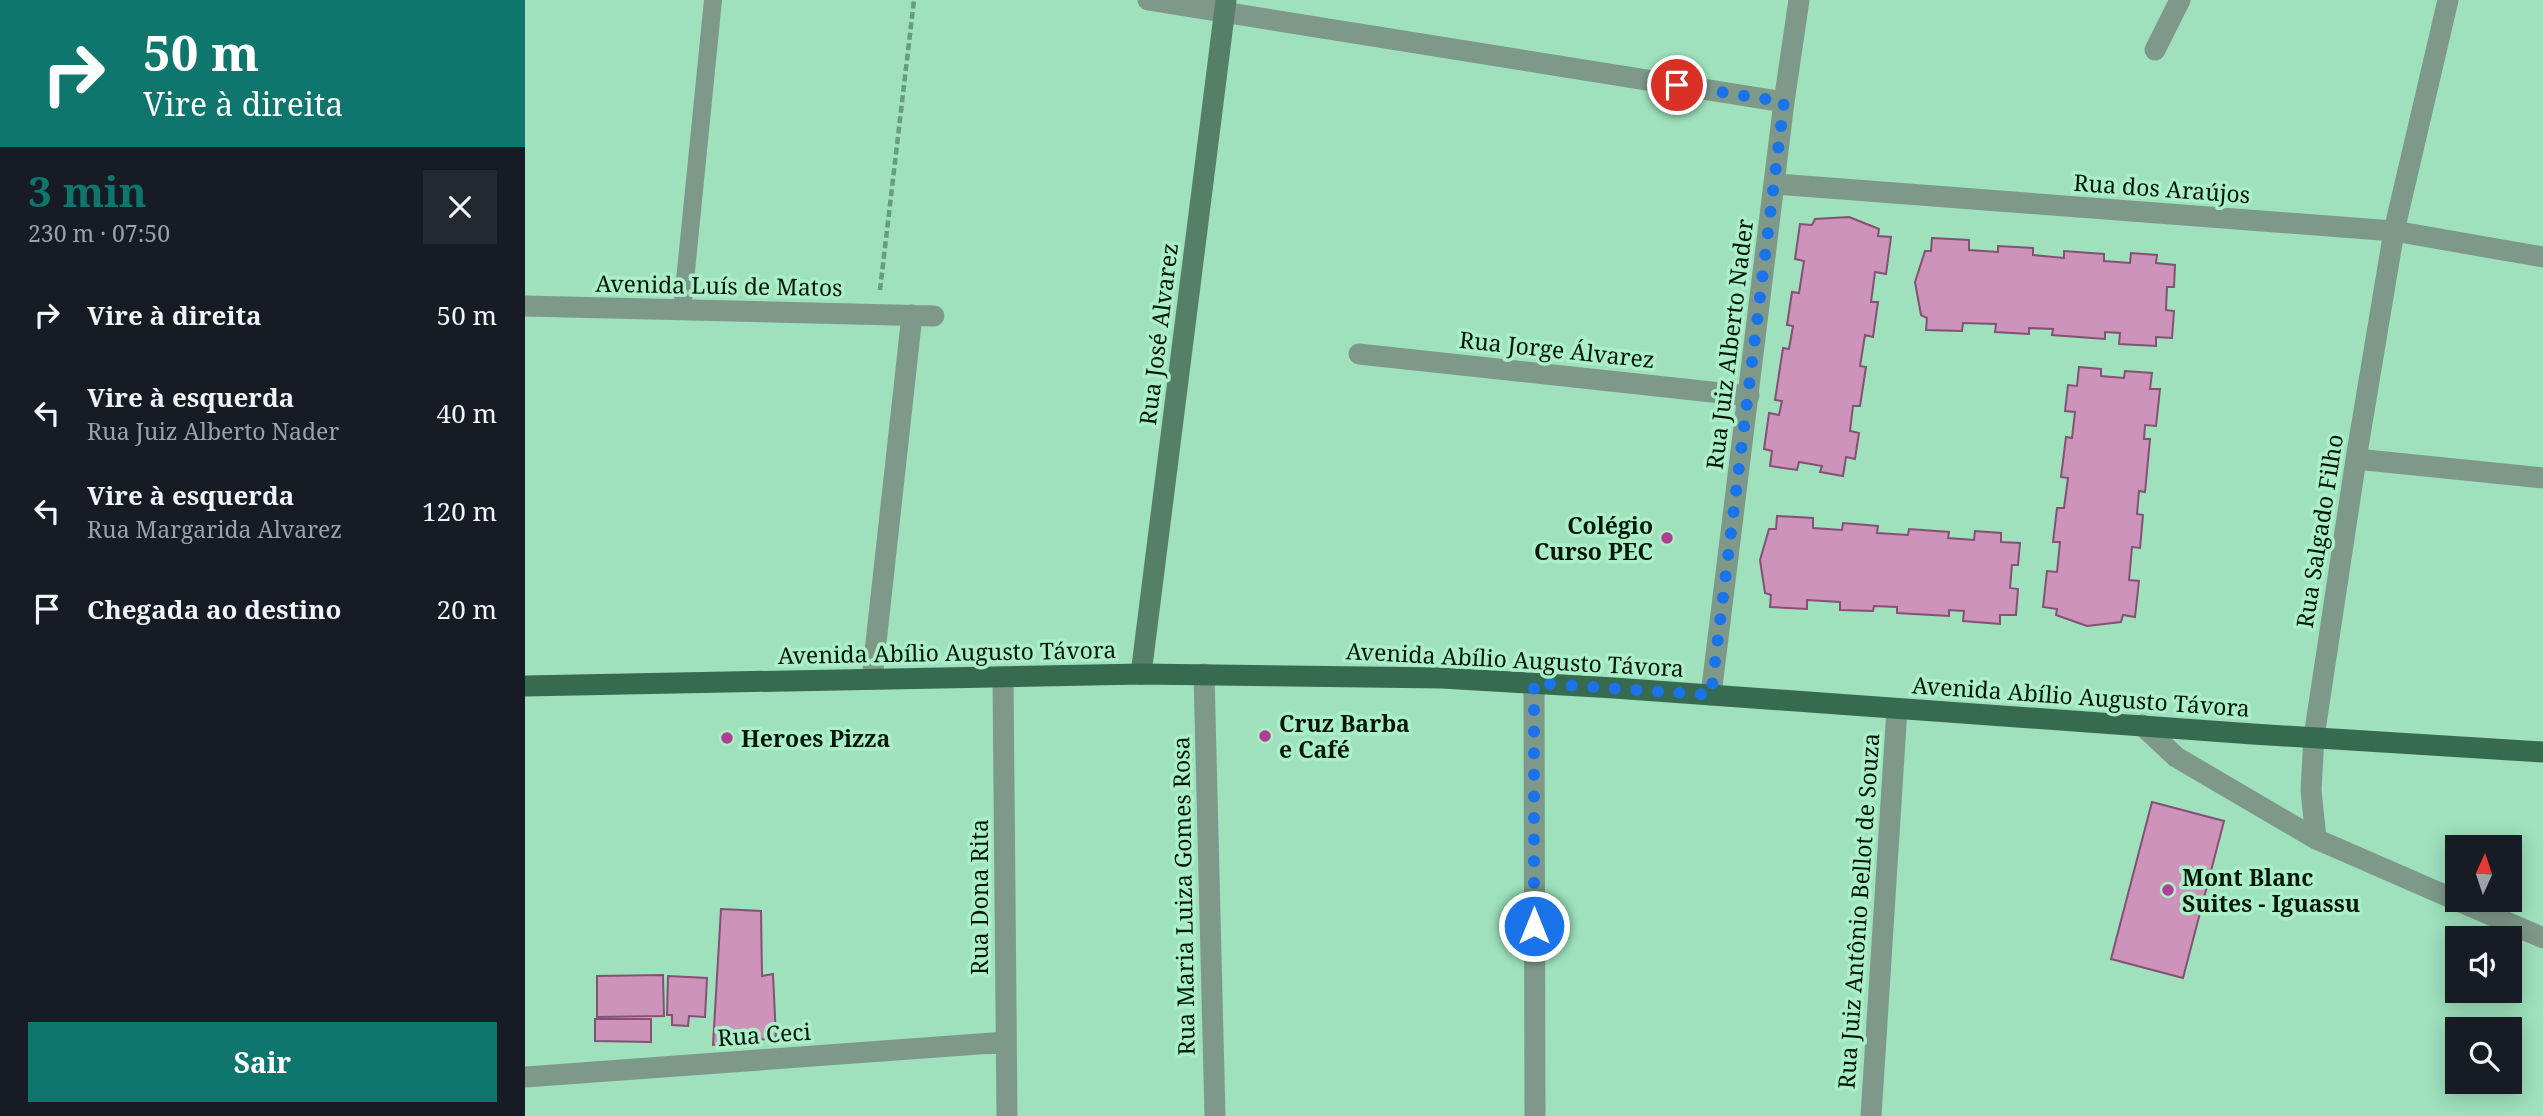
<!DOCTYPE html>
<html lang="pt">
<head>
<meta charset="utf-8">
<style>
	:root { --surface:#171b24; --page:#242831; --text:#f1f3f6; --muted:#9ea1a6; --accent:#0f766e }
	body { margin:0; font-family:"Noto Serif",serif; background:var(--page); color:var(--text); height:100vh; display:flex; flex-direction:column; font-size:26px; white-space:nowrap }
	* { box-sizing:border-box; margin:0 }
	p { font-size:23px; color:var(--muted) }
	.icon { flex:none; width:38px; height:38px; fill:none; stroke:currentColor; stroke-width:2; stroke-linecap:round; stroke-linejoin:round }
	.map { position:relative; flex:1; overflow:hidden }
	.side { display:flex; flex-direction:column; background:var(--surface); width:525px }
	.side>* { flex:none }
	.guide { background:#0f766e; color:#fff; overflow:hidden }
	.needle { width:46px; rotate:3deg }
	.fabs { position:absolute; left:1920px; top:835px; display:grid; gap:14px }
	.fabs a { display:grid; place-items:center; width:77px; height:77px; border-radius:0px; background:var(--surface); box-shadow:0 4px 18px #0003; font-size:35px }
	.pin { position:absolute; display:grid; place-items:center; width:60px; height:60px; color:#fff; margin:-30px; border:4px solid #fff; border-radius:50%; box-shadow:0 2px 7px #0007 }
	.me { position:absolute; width:77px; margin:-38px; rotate:0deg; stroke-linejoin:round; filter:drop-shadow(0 0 5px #0008) }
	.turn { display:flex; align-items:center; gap:24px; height:147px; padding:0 28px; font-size:32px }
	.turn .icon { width:91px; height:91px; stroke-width:2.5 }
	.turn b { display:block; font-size:49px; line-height:60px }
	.round { display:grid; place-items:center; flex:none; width:74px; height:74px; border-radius:0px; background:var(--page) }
	.summary { display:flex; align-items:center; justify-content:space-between; height:119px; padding:0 28px }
	h1 { font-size:42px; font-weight:700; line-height:52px; color:var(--accent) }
	.cta { display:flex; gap:14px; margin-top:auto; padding:14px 28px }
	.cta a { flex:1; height:80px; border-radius:0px; background:var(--accent); color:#fff; font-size:28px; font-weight:700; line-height:80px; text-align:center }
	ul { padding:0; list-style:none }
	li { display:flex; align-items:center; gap:21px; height:98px; padding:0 28px }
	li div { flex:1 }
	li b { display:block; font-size:26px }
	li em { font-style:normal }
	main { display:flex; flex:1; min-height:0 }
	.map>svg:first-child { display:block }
</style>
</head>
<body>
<main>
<section class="side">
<div class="guide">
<div class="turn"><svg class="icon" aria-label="right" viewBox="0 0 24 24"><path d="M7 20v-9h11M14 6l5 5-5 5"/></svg><div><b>50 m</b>Vire à direita</div></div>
</div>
<div class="summary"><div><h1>3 min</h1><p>230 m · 07:50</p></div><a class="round"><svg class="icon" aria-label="close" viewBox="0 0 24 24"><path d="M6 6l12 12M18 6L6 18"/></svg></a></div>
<ul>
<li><svg class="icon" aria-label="right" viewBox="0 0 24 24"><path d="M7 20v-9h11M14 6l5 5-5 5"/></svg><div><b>Vire à direita</b></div><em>50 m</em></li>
<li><svg class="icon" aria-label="left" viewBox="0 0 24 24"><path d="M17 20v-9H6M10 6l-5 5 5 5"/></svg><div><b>Vire à esquerda</b><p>Rua Juiz Alberto Nader</p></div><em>40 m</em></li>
<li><svg class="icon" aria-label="left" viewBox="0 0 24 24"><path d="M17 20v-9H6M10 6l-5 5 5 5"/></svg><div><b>Vire à esquerda</b><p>Rua Margarida Alvarez</p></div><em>120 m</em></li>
<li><svg class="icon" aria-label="arrive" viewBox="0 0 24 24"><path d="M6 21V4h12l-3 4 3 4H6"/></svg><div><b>Chegada ao destino</b></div><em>20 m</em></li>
</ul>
<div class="cta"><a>Sair</a></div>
</section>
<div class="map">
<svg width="2018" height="1116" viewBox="0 0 2018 1116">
	<rect width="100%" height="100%" fill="#9ee1bc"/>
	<!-- building -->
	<path fill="#cd93ba" stroke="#845074" stroke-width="2" d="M 1324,217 L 1354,229 L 1353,236 L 1366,237 L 1361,274 L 1350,272 L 1346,302 L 1353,302 L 1348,337 L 1340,335 L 1335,366 L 1341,367 L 1335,406 L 1328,406 L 1325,431 L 1334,433 L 1330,459 L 1321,457 L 1318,476 L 1295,472 L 1297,466 L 1274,462 L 1272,470 L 1245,466 L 1247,451 L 1239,449 L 1244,413 L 1254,415 L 1257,401 L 1250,400 L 1258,348 L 1264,349 L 1268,326 L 1262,325 L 1267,292 L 1274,293 L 1279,261 L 1270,259 L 1275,224 L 1287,225 L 1290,219 Z
		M 1407,238 L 1444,240 L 1444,250 L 1473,252 L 1473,246 L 1508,248 L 1508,255 L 1539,258 L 1539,251 L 1579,254 L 1579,261 L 1605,263 L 1606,253 L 1632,255 L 1631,263 L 1650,265 L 1649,287 L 1642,287 L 1641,310 L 1649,311 L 1647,338 L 1631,337 L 1631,346 L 1594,344 L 1595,333 L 1580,332 L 1580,339 L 1527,335 L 1528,329 L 1504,328 L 1504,334 L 1470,332 L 1471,324 L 1438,323 L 1437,331 L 1401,330 L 1402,318 L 1396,315 L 1390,282 L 1400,251 L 1406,251 Z
		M 1554,367 L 1576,369 L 1576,376 L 1599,378 L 1600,371 L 1627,373 L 1625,389 L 1635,389 L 1631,426 L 1620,425 L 1619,439 L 1625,439 L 1620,492 L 1614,491 L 1612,514 L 1618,515 L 1615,548 L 1607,547 L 1604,580 L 1614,581 L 1610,617 L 1598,615 L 1596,622 L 1562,626 L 1531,615 L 1532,609 L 1518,607 L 1522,571 L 1532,572 L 1535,542 L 1528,542 L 1532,508 L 1539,508 L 1543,478 L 1536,477 L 1541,437 L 1547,438 L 1550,412 L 1540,411 L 1543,385 L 1552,386 Z
		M 1252,516 L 1288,518 L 1288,528 L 1317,530 L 1318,523 L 1353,526 L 1352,533 L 1383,535 L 1384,529 L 1424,532 L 1423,538 L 1449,540 L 1450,531 L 1476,533 L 1476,542 L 1495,543 L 1493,565 L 1487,565 L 1485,588 L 1493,589 L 1491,615 L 1475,615 L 1475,624 L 1438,621 L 1439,611 L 1424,610 L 1424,616 L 1372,613 L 1372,607 L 1349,606 L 1348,611 L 1315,610 L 1315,602 L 1282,600 L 1282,609 L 1245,607 L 1246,595 L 1240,593 L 1235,560 L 1244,529 L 1251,529 Z
		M 1627,802 L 1699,821 L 1658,978 L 1586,959 Z
		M 196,909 L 236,911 L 237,976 L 248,974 L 251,1038 L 188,1045 Z
		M 138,975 L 139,1016 L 72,1017 L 72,976 Z
		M 143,976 L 182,978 L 180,1017 L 164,1016 L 163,1026 L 147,1025 L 147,1015 L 142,1015 Z
		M 70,1019 L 126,1019 L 126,1042 L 70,1041 Z"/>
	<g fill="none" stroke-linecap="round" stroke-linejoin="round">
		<!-- path -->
		<path stroke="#689c7f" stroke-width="4.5" stroke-dasharray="7 3.5" stroke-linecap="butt" d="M 355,290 L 389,0"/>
		<!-- service -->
		<path stroke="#7e9989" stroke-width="18" d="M 157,311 L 188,0"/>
		<!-- minor -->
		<path stroke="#7e9989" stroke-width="21" d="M 623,0 L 1259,102
			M 1630,50 L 1655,0
			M 1251,184 L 1869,231 L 2018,257
			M 0,306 L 409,316
			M 834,354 L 1224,396
			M 1831,459 L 2018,478
			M 679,674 L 690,1116
			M 478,677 L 482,1116
			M 347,679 L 387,315
			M 1009,683 L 1010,1116
			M 1186,695 L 1259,102 L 1274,0
			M 1617,725 L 1651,757 L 1791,839 L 2018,938
			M 1791,839 L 1786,790 L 1789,737 L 1831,459 L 1869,231 L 1923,0
			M 0,1077 L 481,1042
			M 1346,1116 L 1372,709"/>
		<!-- secondary -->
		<path stroke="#567f68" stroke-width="21" d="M 616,674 L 701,0"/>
		<!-- primary -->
		<path stroke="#376b50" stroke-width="21" d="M 0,686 L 616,674 L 917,678 L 1089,688 L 1728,734 L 2018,752"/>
	</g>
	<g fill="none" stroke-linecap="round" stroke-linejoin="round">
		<!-- route -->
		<path stroke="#1a73e8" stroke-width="12" stroke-dasharray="0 21.6" d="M 1009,926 L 1009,683 L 1186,695 L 1259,102 L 1152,85"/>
	</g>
	<!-- markers -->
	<g fill="#b13c93" stroke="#abefc8" stroke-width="2.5">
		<circle cx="1142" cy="538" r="7"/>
		<circle cx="740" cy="736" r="7"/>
		<circle cx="202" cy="738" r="7"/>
		<circle cx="1643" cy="890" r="7"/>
	</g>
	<g text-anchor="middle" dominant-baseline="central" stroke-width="7" stroke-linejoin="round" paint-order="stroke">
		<!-- street labels -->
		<g font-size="23" fill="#00170a" stroke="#abefc8">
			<text transform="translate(1637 188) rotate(4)">Rua dos Araújos</text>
			<text transform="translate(194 285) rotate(1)">Avenida Luís de Matos</text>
			<text transform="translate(633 334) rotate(-83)">Rua José Alvarez</text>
			<text transform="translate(1204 344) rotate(-83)">Rua Juiz Alberto Nader</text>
			<text transform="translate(1032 349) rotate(6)">Rua Jorge Álvarez</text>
			<text transform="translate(1794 531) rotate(-81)">Rua Salgado Filho</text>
			<text transform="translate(422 652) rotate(-1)">Avenida Abílio Augusto Távora</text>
			<text transform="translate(990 659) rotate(3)">Avenida Abílio Augusto Távora</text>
			<text transform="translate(1556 696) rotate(4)">Avenida Abílio Augusto Távora</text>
			<text transform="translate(658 896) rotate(-91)">Rua Maria Luiza Gomes Rosa</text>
			<text transform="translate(454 897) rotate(-90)">Rua Dona Rita</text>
			<text transform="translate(1333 911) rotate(-86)">Rua Juiz Antônio Bellot de Souza</text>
			<text transform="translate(239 1034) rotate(-4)">Rua Ceci</text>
		</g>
		<!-- poi labels -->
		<g font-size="23" font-weight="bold" fill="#00170a" stroke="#abefc8" text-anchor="start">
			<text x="1128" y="525" text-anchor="end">Colégio<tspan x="1128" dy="26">Curso PEC</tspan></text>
			<text x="754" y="723">Cruz Barba<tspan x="754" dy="26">e Café</tspan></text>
			<text x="216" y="738">Heroes Pizza</text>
			<text x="1657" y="877">Mont Blanc<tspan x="1657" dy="26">Suites - Iguassu</tspan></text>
		</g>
	</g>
</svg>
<div class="fabs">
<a><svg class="needle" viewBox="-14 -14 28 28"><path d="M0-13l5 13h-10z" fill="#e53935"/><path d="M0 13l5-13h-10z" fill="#9ea1a6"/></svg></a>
<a><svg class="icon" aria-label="sound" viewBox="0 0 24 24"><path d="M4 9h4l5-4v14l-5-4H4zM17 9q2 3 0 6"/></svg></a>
<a><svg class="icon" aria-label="search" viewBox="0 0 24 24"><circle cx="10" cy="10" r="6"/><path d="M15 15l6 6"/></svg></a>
</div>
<div class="pin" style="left:1152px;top:85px;background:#d93025"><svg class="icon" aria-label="arrive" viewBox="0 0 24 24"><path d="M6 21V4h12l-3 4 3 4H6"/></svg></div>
<svg class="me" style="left:1009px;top:926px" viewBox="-20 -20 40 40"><circle r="17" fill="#1a73e8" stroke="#fff" stroke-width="3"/><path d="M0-11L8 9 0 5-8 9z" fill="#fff"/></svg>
</div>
</main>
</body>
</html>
